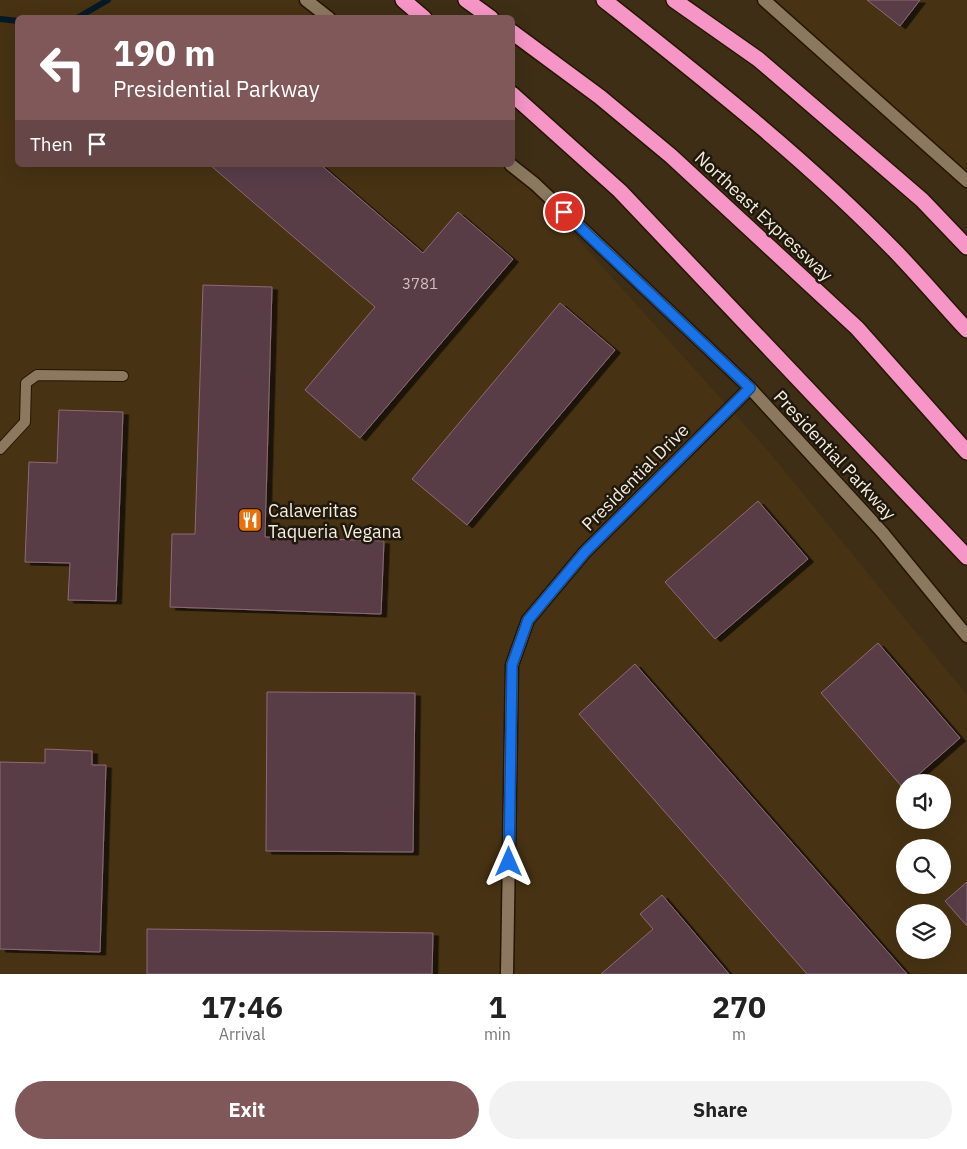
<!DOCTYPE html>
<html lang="en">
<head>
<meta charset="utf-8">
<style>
	:root { --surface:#fff; --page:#f2f2f2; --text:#222; --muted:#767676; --accent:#815859 }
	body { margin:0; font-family:"IBM Plex Sans",sans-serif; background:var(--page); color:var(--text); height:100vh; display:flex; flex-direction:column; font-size:19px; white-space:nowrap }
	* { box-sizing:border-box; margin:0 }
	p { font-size:16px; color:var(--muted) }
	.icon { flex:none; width:28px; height:28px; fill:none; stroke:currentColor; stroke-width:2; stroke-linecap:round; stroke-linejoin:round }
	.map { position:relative; height:974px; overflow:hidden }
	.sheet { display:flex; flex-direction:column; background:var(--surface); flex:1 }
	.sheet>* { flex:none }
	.guide { position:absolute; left:15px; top:15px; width:500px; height:152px; border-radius:8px; box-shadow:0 5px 20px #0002; background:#815859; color:#fff; overflow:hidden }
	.controls { position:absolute; left:896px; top:774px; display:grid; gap:10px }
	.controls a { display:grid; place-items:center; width:55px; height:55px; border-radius:50%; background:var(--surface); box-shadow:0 5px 20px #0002; font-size:25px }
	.pin { position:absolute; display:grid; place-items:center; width:42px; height:42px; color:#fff; margin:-21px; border:2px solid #fff; border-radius:50%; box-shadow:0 1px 5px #0007 }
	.me { position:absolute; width:55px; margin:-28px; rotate:0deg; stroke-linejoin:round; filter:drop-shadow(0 0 4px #0008) }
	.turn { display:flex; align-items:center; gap:18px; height:105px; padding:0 15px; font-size:22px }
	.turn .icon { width:65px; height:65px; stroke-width:2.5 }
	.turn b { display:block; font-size:35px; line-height:42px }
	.then { display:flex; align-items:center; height:48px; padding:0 15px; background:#0003; gap:10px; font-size:19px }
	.eta { display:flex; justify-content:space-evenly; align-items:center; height:85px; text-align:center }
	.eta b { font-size:30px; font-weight:700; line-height:35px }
	.button { display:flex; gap:10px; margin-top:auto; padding:10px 15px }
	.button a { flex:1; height:58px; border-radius:30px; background:var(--accent); color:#fff; font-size:20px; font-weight:700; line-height:58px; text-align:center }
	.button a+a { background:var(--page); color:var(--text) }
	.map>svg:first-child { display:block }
</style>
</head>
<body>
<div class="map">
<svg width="967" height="974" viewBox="0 0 967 974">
	<defs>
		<filter id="shadow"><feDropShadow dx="5.5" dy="3" stdDeviation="0" flood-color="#0009"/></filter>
	</defs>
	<rect width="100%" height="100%" fill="#3e2e16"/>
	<!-- built -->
	<path fill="#473213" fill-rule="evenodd" d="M 0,0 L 304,0 L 328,17 L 18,18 L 18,165 L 511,165 L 770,453 L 967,695 L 967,974 L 0,974 ZM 905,782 L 942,782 L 942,820 L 905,820 ZM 905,848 L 942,848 L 942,885 L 905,885 ZM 905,912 L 942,912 L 942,950 L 905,950 Z
		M 762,0 L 967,0 L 967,173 Z"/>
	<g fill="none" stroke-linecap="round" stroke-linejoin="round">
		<!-- stream -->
		<path stroke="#061926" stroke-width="6" d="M 77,18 L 108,0
			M 0,19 L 18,21"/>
	</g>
	<!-- building -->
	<path fill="#583c47" stroke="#8b6b77" filter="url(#shadow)" d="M 867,0 L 920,0 L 900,26 Z
		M 210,165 L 321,165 L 423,253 L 458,212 L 513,259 L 360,438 L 305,390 L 375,307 Z
		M 203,285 L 272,287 L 265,537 L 384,541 L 381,614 L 170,607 L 172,534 L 195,534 Z
		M 560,303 L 615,350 L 467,525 L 412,479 Z
		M 59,410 L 123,412 L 116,601 L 68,600 L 70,563 L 25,562 L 29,462 L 57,463 Z
		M 758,501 L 808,559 L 715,639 L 665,582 Z
		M 878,643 L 960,738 L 910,782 L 905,782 L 903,788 L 821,693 Z
		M 635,664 L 907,974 L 807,974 L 579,714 Z
		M 267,692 L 415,693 L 413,852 L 266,851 Z
		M 45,749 L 92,751 L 92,765 L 106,765 L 100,952 L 0,949 L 0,762 L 45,763 Z
		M 967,882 L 967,926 L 945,901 Z
		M 662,895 L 729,974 L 601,974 L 653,929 L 640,914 Z
		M 147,929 L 433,933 L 432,974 L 147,974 Z"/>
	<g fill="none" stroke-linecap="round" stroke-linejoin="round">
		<defs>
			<path id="service" d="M 0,449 L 25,422 L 26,383 L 37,375 L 123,376"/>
			<path id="minor" d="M 507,974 L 512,665 L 528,620 L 585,552 L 750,388"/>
			<path id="tertiary" d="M 306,0 L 329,18
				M 764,0 L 967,181
				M 511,165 L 535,184 L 750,388 L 882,532 L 967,636"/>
			<path id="motorway" d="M 403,0 L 424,18
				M 466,0 L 491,18
				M 604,0 C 705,80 806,159 896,252 C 920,277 943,304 967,330
				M 674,0 L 758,59 L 922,200 L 967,247
				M 512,32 L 600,97 L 671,156 L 738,218 L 857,328 L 967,452
				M 512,94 L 620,191 L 967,557"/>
		</defs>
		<!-- service casing -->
		<use href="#service" stroke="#251600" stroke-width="12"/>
		<!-- minor casing -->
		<use href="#minor" stroke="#251600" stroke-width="15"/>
		<!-- tertiary casing -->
		<use href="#tertiary" stroke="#251600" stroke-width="15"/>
		<!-- motorway casing -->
		<use href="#motorway" stroke="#251600" stroke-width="18"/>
		<!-- service -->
		<use href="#service" stroke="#8b785e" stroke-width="10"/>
		<!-- minor -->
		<use href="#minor" stroke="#8b785e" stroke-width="12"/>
		<!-- tertiary -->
		<use href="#tertiary" stroke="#8b785e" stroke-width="12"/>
		<!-- motorway -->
		<use href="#motorway" stroke="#f596c7" stroke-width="15"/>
	</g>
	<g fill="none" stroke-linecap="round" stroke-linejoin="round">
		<defs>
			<path id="route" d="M 509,862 L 512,665 L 528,620 L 585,552 L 750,388 L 564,212"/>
		</defs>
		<!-- route casing -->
		<use href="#route" stroke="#114b97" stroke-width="12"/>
		<!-- route -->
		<use href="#route" stroke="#1a73e8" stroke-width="9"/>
	</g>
	<!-- icons -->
	<defs>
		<symbol id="restaurant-square" viewBox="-11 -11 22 22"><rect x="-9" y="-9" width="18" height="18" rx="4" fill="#e8710a" stroke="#1f180d"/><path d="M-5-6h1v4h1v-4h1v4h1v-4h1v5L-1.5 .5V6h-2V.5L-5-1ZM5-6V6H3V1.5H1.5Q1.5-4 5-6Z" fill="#fff"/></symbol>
	</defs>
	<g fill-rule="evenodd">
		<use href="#restaurant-square" x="236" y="506" width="28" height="28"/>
	</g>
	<g text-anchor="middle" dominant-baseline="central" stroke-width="5" stroke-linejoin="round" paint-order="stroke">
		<!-- number labels -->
		<g font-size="15" fill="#cfc0b8">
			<text x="420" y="283">3781</text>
		</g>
		<!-- street labels -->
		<g font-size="18" fill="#f7ecde" stroke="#1f180d">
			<text transform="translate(764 216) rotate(43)">Northeast Expressway</text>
			<text transform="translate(835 455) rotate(47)">Presidential Parkway</text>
			<text transform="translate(635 477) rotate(-45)">Presidential Drive</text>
		</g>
		<!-- poi labels -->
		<g font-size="18" fill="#f7ecde" stroke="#1f180d" text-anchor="start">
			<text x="268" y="510">Calaveritas<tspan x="268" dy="21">Taqueria Vegana</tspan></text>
		</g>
	</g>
</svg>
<div class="controls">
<a><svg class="icon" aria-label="sound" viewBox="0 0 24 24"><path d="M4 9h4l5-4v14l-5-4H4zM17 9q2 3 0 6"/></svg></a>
<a><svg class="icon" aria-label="search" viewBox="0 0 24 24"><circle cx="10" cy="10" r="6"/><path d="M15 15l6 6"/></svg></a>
<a><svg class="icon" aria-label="layers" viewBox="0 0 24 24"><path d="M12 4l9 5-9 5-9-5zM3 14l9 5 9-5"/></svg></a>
</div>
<div class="pin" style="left:564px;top:212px;background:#d93025"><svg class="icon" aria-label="arrive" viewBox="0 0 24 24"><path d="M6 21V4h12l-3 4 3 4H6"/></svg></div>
<svg class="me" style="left:509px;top:862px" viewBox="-20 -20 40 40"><path d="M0-17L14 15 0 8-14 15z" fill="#1a73e8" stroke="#fff" stroke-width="4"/></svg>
<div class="guide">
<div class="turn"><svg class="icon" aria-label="left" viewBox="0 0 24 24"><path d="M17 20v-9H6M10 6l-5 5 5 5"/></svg><div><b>190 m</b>Presidential Parkway</div></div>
<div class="then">Then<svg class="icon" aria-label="arrive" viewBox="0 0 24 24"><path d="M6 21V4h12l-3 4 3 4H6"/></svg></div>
</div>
</div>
<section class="sheet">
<div class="eta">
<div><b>17:46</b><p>Arrival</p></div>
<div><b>1</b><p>min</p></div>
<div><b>270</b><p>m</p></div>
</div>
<div class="button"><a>Exit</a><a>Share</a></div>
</section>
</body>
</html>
